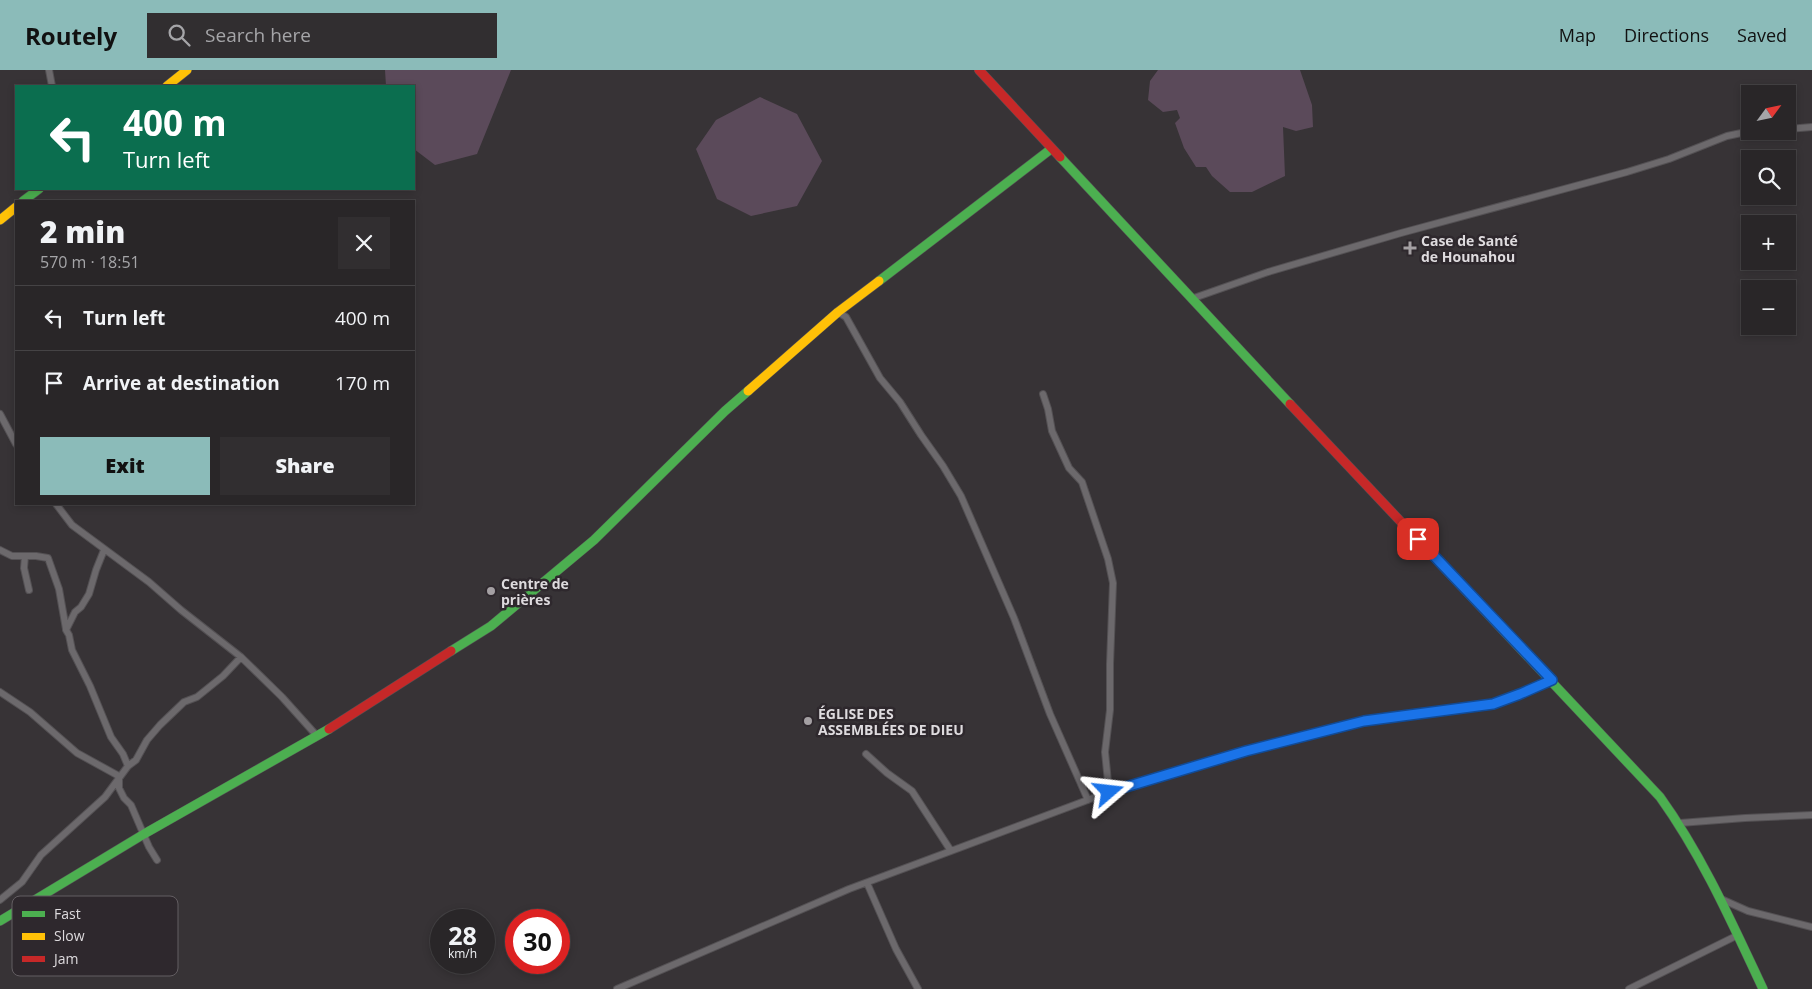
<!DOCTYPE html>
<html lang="en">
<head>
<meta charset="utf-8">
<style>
	:root { --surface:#292628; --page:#312e30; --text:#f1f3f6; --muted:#a5a5a8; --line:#454345; --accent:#8bbbb9 }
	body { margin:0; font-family:"Open Sans",sans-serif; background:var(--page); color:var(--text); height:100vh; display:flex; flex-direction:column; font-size:19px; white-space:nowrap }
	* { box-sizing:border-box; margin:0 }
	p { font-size:16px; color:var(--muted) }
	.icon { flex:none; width:28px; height:28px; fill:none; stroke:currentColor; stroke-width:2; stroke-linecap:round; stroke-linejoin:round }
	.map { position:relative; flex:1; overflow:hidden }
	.panel { position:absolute; left:15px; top:130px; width:400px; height:305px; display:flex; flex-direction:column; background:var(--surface); border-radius:0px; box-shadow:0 2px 8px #0003,0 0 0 1px var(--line) }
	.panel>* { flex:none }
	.hud { position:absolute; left:15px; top:15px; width:400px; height:105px; border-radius:0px; box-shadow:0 2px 8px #0003,0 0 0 1px var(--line); background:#0b6e4f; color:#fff; overflow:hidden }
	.needle { width:32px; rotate:57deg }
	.tools { position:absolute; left:1741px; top:15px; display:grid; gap:10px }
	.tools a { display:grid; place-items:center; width:55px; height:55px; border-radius:0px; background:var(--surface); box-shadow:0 2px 8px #0003,0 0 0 1px var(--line); font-size:25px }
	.speed { position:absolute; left:430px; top:839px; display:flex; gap:10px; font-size:25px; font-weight:700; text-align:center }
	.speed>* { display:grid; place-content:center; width:65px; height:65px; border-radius:50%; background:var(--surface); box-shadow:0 2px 8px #0003,0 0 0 1px var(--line); line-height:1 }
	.speed small { font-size:12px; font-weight:400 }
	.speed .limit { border:8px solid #d22; background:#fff; color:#111 }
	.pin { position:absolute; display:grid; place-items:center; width:42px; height:42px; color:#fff; margin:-21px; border-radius:10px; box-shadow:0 2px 8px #0006 }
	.me { position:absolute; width:55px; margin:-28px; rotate:73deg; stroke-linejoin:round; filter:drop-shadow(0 0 4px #0008) }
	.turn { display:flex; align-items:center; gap:18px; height:105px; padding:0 25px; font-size:22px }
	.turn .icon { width:65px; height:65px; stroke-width:2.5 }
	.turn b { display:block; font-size:35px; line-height:42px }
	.round { display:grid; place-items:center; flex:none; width:52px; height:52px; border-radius:0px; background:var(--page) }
	.summary { display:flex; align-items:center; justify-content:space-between; height:85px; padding:0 25px }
	h1 { font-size:30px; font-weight:800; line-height:38px }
	.action { display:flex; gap:10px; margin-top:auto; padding:10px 25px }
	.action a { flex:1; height:58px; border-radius:0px; background:var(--accent); color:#111; font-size:20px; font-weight:800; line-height:58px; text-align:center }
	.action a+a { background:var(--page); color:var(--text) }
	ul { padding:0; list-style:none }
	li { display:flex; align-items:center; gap:15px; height:65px; padding:0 25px; border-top:1px solid var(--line) }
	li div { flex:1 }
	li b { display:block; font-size:19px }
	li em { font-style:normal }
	header { display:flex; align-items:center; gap:30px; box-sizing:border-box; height:70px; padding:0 25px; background:var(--accent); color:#111 }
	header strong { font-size:24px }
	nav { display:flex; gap:28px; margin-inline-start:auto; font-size:18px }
	.search { width:350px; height:45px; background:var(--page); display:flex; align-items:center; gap:12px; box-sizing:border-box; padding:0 18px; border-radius:0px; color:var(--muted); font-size:19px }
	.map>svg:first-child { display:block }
</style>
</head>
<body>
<header>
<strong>Routely</strong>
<div class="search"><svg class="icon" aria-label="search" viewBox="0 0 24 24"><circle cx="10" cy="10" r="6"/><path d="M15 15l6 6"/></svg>Search here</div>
<nav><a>Map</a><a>Directions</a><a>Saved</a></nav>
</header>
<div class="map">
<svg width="1812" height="919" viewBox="0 0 1812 919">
	<rect width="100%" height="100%" fill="#373336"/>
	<!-- green -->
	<path fill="#5b4a5a" d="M 385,0 L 511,0 L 477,84 L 435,95 L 414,79 L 414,16 L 386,16 Z
		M 1158,0 L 1300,0 L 1312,35 L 1313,57 L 1296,61 L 1283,57 L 1285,106 L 1252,122 L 1230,122 L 1212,106 L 1206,97 L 1196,97 L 1184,78 L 1175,53 L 1180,48 L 1177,40 L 1163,42 L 1148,30 L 1150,11 Z
		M 760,27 L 797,44 L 822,91 L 797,136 L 751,146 L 717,129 L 696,79 L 716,50 Z"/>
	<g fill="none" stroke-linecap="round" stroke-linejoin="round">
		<defs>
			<path id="street" d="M 49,0 L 52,16
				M 1788,59 L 1812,57
				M 1191,229 L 1268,202 L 1401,163 L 1627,102 L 1669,89 L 1727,66 L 1751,61
				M 838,242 L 846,247 L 880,308 L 900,332 L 921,365 L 943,396 L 961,426 L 1014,548 L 1050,644 L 1088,730
				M 1043,324 L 1048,339 L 1052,361 L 1069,398 L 1082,412 L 1108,489 L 1113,513 L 1110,594 L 1110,640 L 1105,682 L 1109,722
				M 0,344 L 16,374
				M 56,434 L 72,455 L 149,512 L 181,540 L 241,587 L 282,627 L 317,666
				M 0,480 L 12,486 L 25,486
				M 104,480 L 96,500 L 89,524 L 81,537 L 75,542 L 66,560 L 69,565 L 72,580 L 90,616 L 111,667 L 123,684 L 128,696
				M 29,520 L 24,498 L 25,486 L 36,486 L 48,488 L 59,519 L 66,559
				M 0,622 L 30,642 L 77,683 L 117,705 L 119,709 L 119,718 L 124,728 L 131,735 L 149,777 L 157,790
				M 866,684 L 887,703 L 912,721 L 951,781
				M 1680,753 L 1745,748 L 1812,745
				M 867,813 L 896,879 L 918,919
				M 1721,829 L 1748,841 L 1812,857
				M 0,830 L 22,812 L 41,785 L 105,727 L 128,696 L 136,690 L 147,670 L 160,655 L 184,632 L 197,627 L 223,606 L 241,587
				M 617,919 L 849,819 L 1109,722 L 1246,681 L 1364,651 L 1493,634 L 1552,610
				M 1629,919 L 1738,865"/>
			<path id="fast" d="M 1060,87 L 1290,334
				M 23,131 L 39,119
				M 879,211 L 1051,79
				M 1452,506 L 1660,727 C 1703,787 1732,853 1763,919
				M 451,581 L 491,556 L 594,470 L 725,341 L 748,321
				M 0,851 L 144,764 L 329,659"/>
			<path id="slow" d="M 167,16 L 187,0
				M 0,150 L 16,137
				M 748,321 L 838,242 L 879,211"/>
			<path id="jam" d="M 979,0 L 1060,87
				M 1290,334 L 1452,506
				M 329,659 L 451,581"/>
		</defs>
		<!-- street casing -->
		<use href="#street" stroke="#545154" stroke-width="8"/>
		<!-- fast casing -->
		<use href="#fast" stroke="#545154" stroke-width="10"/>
		<!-- slow casing -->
		<use href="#slow" stroke="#545154" stroke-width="10"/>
		<!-- jam casing -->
		<use href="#jam" stroke="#545154" stroke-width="10"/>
		<!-- street -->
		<use href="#street" stroke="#6c696c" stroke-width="6"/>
		<!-- fast -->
		<use href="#fast" stroke="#4caf50" stroke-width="9"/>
		<!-- slow -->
		<use href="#slow" stroke="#ffc107" stroke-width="9"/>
		<!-- jam -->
		<use href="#jam" stroke="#c62828" stroke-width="9"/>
	</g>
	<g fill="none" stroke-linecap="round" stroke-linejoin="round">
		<defs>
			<path id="route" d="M 1109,722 L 1246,681 L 1364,651 L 1493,634 L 1520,624 L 1552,610 L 1418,469"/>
		</defs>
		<!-- route casing -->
		<use href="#route" stroke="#114b97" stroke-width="12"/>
		<!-- route -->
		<use href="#route" stroke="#1a73e8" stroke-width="9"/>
	</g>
	<!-- markers -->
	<g fill="#a4a0a3" stroke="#2e282d" stroke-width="2">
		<path d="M1407.5 170.5h5v5h5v5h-5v5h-5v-5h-5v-5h5z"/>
		<circle cx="491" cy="521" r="5"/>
		<circle cx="808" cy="651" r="5"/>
	</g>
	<g text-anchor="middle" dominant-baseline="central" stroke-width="5" stroke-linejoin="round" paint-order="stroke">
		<!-- poi labels -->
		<g font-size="14" font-weight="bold" fill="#dedbde" stroke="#2e282d" text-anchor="start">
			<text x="1421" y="170">Case de Santé<tspan x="1421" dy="16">de Hounahou</tspan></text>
			<text x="501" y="513">Centre de<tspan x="501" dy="16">prières</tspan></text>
			<text x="818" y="643">ÉGLISE DES<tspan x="818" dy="16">ASSEMBLÉES DE DIEU</tspan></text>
		</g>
	</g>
	<!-- legend -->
	<rect x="12" y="826" width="166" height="80" rx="8" fill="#2e282d" stroke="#635e62" stroke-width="1"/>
	<rect x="22" y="841" width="23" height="6" fill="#4caf50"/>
	<rect x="22" y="863" width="23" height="7" fill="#ffc107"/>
	<rect x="22" y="886" width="23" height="6" fill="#c62828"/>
	<g font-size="14" fill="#dedbde">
		<text x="54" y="849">Fast</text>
		<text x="54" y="871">Slow</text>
		<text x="54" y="894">Jam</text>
	</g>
</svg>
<div class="tools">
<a><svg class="needle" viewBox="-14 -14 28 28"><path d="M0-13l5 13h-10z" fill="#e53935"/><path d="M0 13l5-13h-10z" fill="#a5a5a8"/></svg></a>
<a><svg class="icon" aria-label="search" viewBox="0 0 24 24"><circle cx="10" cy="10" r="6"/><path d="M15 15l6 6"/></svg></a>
<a>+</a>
<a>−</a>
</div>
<div class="speed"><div>28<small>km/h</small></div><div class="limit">30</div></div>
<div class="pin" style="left:1418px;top:469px;background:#d93025"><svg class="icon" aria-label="arrive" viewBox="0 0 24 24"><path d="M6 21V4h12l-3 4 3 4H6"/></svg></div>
<svg class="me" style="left:1109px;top:722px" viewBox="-20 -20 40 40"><path d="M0-17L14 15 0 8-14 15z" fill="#1a73e8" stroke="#fff" stroke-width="4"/></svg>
<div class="hud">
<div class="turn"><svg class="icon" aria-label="left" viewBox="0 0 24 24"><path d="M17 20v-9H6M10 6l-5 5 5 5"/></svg><div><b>400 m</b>Turn left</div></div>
</div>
<section class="panel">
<div class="summary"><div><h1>2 min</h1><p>570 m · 18:51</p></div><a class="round"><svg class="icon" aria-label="close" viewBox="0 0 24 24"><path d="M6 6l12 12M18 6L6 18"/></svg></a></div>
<ul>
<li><svg class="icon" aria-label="left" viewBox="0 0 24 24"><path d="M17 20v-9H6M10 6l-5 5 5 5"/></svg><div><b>Turn left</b></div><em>400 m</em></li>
<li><svg class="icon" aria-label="arrive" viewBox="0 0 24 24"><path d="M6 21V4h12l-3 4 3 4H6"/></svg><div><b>Arrive at destination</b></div><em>170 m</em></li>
</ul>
<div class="action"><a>Exit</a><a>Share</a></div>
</section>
</div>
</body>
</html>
